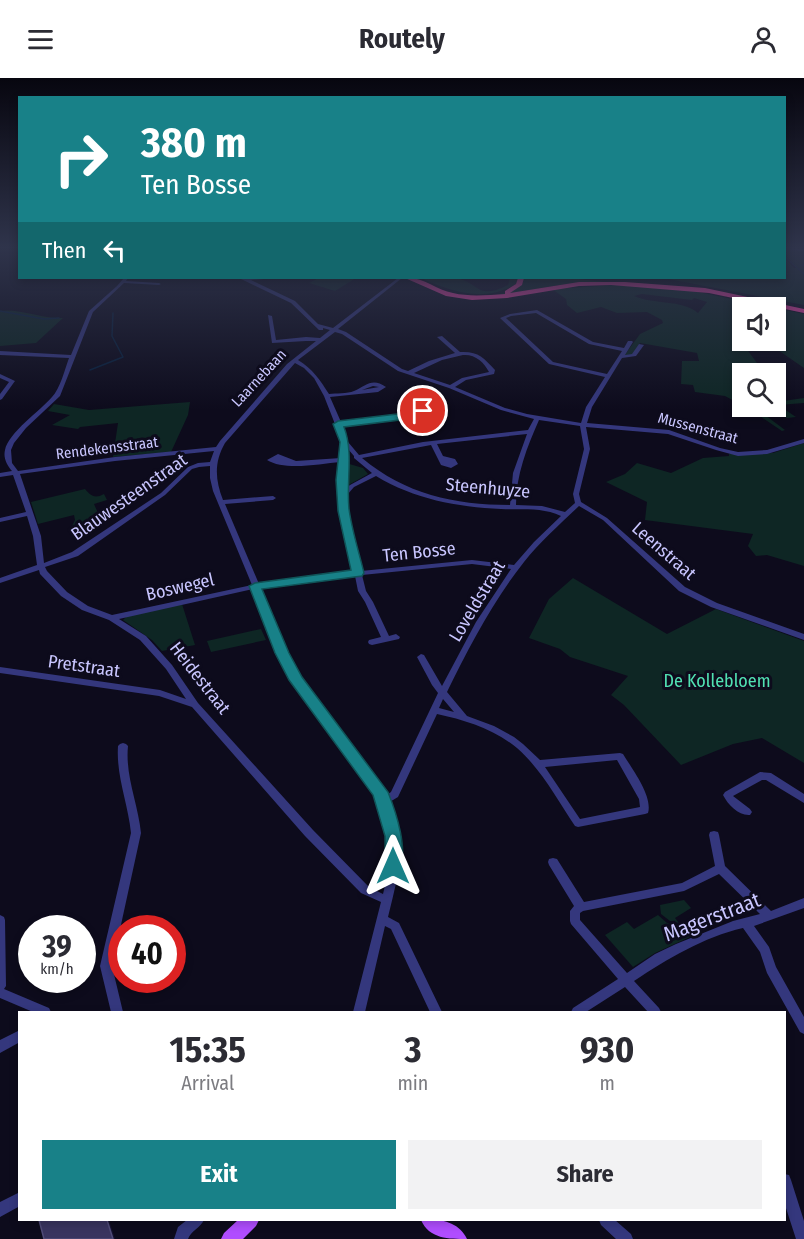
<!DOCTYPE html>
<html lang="en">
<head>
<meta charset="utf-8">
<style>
	:root { --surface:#fff; --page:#f2f2f3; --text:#2b2b33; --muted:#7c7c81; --accent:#188188 }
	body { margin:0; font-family:"Fira Sans Condensed",sans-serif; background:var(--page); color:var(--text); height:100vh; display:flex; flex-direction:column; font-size:22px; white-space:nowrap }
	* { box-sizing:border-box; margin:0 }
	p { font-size:20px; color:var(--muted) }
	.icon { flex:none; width:33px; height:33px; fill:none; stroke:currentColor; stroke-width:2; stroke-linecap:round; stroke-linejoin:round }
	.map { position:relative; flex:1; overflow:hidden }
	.drawer { position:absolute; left:18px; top:933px; width:768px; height:210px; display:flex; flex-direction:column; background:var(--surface); border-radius:0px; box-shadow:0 3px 9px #0003 }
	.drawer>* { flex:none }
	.banner { position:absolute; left:18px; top:18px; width:768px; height:183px; border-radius:0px; box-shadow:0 3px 9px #0003; background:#188188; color:#fff; overflow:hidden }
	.buttons { position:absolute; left:732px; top:219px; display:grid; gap:12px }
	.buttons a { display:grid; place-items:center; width:54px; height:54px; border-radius:0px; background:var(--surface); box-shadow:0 3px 9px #0003; font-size:30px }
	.speed { position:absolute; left:18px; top:837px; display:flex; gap:12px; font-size:30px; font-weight:700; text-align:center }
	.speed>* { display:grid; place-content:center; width:78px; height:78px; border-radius:50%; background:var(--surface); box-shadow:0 3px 9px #0003; line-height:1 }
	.speed small { font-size:15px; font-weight:400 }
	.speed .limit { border:9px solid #d22; background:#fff; color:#111 }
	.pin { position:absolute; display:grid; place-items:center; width:51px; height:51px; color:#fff; margin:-26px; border:3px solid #fff; border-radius:50%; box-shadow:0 2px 6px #0007 }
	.me { position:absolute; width:66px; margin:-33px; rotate:0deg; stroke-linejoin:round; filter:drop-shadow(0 0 4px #0008) }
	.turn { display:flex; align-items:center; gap:21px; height:126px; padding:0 24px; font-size:27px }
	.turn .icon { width:78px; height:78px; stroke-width:2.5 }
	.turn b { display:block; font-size:42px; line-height:51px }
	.then { display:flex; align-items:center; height:57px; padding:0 24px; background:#0003; gap:12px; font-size:22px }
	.eta { display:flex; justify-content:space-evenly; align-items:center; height:102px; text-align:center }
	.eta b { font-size:36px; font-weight:700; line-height:42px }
	.cta { display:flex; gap:12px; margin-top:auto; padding:12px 24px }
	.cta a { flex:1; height:69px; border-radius:0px; background:var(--accent); color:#fff; font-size:24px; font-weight:700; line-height:69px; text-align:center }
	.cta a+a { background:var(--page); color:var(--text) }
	header { display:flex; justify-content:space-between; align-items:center; height:78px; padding:0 24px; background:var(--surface); font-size:27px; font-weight:700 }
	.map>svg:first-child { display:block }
</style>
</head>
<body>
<header><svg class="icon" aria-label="menu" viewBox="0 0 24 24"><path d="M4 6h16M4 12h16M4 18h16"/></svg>Routely<svg class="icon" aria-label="person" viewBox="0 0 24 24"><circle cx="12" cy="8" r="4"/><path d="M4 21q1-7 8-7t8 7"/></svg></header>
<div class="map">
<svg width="804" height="1161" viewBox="0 0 804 1161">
	<rect width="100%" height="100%" fill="#0d0b1c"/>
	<!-- green -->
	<path fill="#0e2624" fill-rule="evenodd" d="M 785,171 L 804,172 L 804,227 L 663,200 L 784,200 L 785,180 L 794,190 L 798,190 L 785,177 Z
		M 319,200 L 356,200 L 335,213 L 309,205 Z
		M 421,200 C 432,200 445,198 455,200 C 480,204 476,223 508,207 L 510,200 L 518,201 L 516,206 C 485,225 452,214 421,200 Z
		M 524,200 L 570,200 L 604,204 L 566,206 L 492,218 L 512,213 L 523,205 Z
		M 616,207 L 693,213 L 804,236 L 804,290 L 775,270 L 770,270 L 762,264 L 744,264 L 743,266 L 757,285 L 738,285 L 742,325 L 738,325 L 725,318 L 695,314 L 693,307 L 681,306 L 682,283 L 699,283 L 697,275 L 640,265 L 633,276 L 624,278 L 640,256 L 663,245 L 662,242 L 647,234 L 617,235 L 601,229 L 577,235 L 567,227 L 566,221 L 552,211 ZM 642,216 L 692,222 L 694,220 L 707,224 L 698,235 C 681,221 655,227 634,218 ZM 742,230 L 776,230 L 776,262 L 742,262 Z
		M 0,233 C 18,230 43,241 63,240 L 36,265 L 0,268 Z
		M 804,320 L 804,325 L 778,327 L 796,339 L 787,340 L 769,329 L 757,331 L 785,352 L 782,353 L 748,330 L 776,328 L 776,324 Z
		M 190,324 L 188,337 L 171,374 L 113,379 L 118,345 L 80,349 L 78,351 L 52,347 L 70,337 L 48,333 L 54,326 L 89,332 Z
		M 804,365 L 804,488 L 767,477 L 756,478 L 748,468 L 753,456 L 645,442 L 647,424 L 606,404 L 625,396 L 637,385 L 671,395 L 703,380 L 729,378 L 729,376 L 773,375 Z
		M 346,385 L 363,390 L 368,396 L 345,409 Z
		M 85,411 C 91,418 95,421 104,416 L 107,422 L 94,426 L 102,444 L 70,452 L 75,442 L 74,437 L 38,446 L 31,424 Z
		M 573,500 L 667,556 L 716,531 L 804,563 L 804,685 L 762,660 L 733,666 L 681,687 L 624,627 L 611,617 L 628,598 L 570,579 L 560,571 L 529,560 L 549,521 Z
		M 182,526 L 195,567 L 162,573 L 152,562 L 123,542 L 127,538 Z
		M 261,551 L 266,562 L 211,574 L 207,563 Z
		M 684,822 L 691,830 L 675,840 L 679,845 L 670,843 L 661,836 L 660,827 Z
		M 658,837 L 667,845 L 680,847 L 692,858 L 655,875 L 633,889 L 605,857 L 627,844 L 634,851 Z"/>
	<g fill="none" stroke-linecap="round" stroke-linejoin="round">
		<!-- stream -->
		<path stroke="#09203d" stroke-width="1.5" d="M 784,178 L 804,196
			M 800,187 L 804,187
			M 0,233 L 44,241 L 59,240
			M 90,292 L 123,279 L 112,258 L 113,235"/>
		<!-- minor -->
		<path fill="#34377d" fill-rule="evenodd" d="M 784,170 L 804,171 L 804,173 L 784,171 Z
			M 124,200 L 128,200 L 126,203 L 159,205 L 161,206 L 159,207 L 124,205 L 93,234 L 60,318 L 26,350 L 14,365 L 11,372 L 12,385 L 18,393 L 115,379 L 216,369 L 220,363 L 287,286 L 316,263 L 306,263 L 272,265 L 268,237 L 272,238 L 276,262 L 306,259 L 320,260 L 330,252 L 323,250 L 323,252 L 319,252 L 291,225 L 241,201 L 241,200 L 266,200 L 264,201 L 251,202 L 295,223 L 318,246 L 333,250 L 398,200 L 402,200 L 338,251 L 346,254 L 402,291 L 408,293 L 429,283 L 455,275 L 437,259 L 442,258 L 460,274 C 478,273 483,279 495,292 L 494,296 L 466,302 L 455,309 L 505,330 L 527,336 L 581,345 L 586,329 L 605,299 L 549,286 L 500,240 L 510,236 L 537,232 L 593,264 L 624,270 L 628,263 L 632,263 L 633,264 L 625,277 L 632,276 L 639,266 L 644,267 L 636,278 L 622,280 L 592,329 L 587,345 L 669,352 L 720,370 L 738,374 L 767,372 L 804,361 L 804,365 L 767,376 L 738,378 L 716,372 L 668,356 L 586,349 L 590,371 L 579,416 L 581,424 L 607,440 L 685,509 L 717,525 L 804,556 L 804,562 L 711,529 L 679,513 L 603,442 L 579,428 C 560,446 540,464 524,484 C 493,523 469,569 447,614 L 467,638 L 494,648 L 514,659 L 523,666 L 540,682 L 620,675 L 623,676 C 632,691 653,718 648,735 L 645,736 L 578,749 L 575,748 C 557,721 541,691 517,670 C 494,651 465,642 437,636 L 398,719 L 388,725 C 398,746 401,779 397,801 C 394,814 391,827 388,839 L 399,845 L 442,934 L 430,934 L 391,851 L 385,848 L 365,934 L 353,934 L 381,824 L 361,815 L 305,758 L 192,629 L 159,618 L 0,595 L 0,589 L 160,612 L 186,621 L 166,591 L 140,562 L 109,542 L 82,532 L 61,518 L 40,496 L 39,492 L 0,505 L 0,500 L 37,487 L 33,458 L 27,438 L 0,444 L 0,440 L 26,434 L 13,397 L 0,399 L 0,395 L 12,393 C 7,387 3,380 5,372 C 8,355 41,332 52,319 C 60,311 65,291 69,280 L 0,277 L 0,273 L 71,277 L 89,233 L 117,208 ZM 536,235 L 589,266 L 622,273 L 607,296 L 553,284 L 506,240 L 511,238 ZM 335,254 L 342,256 L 398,293 L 449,310 L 501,332 L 534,341 L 528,352 L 423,364 L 359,377 L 348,364 L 342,347 L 416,339 L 422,341 L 430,336 L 420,331 L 414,335 L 341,344 L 330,319 L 378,314 L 386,309 C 372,299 366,308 354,313 C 347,316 336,315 329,316 C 320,302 313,291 298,282 ZM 463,277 C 475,276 484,284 489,294 L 462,300 L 450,307 L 414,295 L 442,282 ZM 295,285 L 304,290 L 314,300 L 324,318 L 342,364 L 341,380 L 296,383 L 278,376 L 267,382 C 284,393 320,386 340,384 L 339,402 L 340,416 L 339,418 L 340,420 L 343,446 L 354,493 L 259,506 L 225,426 L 273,422 L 276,420 L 273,418 L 223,422 C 215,402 214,384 225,365 ZM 373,308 L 379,309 L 362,312 ZM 539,342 L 580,348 L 584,371 L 573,416 L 575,425 L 565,434 L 542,428 L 516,427 C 516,397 527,369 539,342 ZM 527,356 L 513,395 L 510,427 C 454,427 405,416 362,380 L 431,367 L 441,387 L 451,390 L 458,386 L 455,381 L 443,378 L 437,366 ZM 348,371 L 354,378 L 354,380 L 372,395 L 350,407 L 346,410 L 345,402 ZM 214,373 L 210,384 L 198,385 L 188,389 L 161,415 L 72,474 L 44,485 L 41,458 L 20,396 L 115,383 ZM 210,388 L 210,400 L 213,413 L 252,507 L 112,537 L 88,528 L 67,514 L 47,493 L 45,489 L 78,478 L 165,417 L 192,391 L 199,389 ZM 376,398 C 414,421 457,429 501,431 C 522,432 542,429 561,438 L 534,464 L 514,487 L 472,482 L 361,493 L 349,446 L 347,417 L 354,409 ZM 472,486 L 511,491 L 476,544 L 442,608 L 424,577 L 421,576 L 417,579 L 432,607 L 438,615 L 391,714 L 385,718 L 377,701 L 320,631 L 296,595 L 261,510 L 355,498 L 358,513 L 365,524 L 381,559 L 369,562 L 368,564 L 369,566 L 372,567 L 399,561 L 400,559 L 396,556 L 389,558 L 373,524 L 366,513 L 362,497 ZM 253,511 L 288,595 L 314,635 L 370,706 L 382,733 L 388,766 L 387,799 L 383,816 L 369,809 L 313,752 L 198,625 L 172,587 L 146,558 L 119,541 ZM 443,621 L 454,634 L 439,630 ZM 617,682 L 639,721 L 640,729 L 580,741 L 545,689 Z
			M 0,296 L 15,303 L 2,321 L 0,322 L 0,316 L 9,304 L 0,300 Z
			M 123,665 L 126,666 L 128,668 C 125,698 138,725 141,755 L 112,888 L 123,934 L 111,934 L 100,888 L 131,755 C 128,725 116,698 118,668 L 120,666 Z
			M 760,694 L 771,695 L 804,716 L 804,725 L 766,702 L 762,702 L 733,718 L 750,731 L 752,734 L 750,737 C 739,738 728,727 723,717 L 725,714 Z
			M 714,753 L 718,754 L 719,757 L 725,788 L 771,833 L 804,820 L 804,830 L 754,848 L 769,869 L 776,889 L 804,939 L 804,956 L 800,954 L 767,895 L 760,874 L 743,850 C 704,859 667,881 634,903 L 659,930 L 661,934 L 648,934 L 625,909 L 586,934 L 571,934 L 573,930 L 618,901 L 571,846 L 570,843 L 570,833 L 574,828 L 549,787 L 548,784 L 549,781 L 553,780 L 557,781 L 584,824 L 682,805 L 715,788 L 709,757 L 710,754 ZM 719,796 L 760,836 L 733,843 L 676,866 L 655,876 L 627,895 L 580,842 L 580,835 L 583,833 L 684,813 Z
			M 0,837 L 4,839 L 5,842 L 6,908 L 4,911 L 49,930 L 51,934 L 33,934 L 0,920 Z
			M 20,952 L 20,964 L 0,975 L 0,962 Z
			M 784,1096 L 789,1097 L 791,1102 L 804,1143 L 804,1161 L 796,1161 L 784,1124 Z
			M 20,1114 L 20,1128 L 0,1139 L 0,1124 Z
			M 187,1142 L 204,1142 C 200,1150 191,1153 188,1161 L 174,1161 L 178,1149 Z
			M 599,1142 L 615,1142 L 631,1156 L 633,1161 L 616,1161 L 601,1147 Z"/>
		<!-- major -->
		<path fill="#b04dff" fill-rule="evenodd" d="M 238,1142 L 259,1142 L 256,1148 L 243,1161 L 221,1161 L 224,1155 Z
			M 421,1142 C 438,1140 459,1143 467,1161 C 449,1161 429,1161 421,1142 Z"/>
		<!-- highway -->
		<path fill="#ff41a9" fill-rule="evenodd" d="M 405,200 C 422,198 436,212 453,215 C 470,219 488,217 505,216 L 505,213 L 516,206 L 518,200 L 524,200 L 522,207 L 510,215 L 579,204 L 625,204 L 705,210 L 804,231 L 804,235 L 709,215 L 611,207 L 579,208 L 507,220 L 472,222 L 446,218 Z"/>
	</g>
	<!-- shaded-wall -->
	<path fill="#161230" d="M 107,1142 L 109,1142 L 115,1161 L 113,1161 Z"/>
	<!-- building -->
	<path fill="#39345f" stroke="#504b78" stroke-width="1.5" d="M 39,1142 L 107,1142 L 113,1161 L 44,1161 Z"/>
	<!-- sky -->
	<linearGradient id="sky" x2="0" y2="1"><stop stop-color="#07060f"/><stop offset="0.51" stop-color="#2f344b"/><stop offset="1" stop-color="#2f344b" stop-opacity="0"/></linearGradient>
	<rect width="804" height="332" fill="url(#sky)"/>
	<!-- route -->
	<path fill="#188188" stroke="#105458" stroke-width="1.5" d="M 423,330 L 426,331 L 426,335 L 416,340 L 344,349 C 354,375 346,404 349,431 C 352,453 359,474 364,495 L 362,498 L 262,511 L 289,575 L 302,599 L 388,714 C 396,734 409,773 399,793 L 393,795 L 387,793 L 385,788 L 385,758 L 373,717 L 289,602 L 275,575 L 249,508 L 255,505 L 351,492 L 338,433 L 336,402 L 340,364 L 333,346 L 338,343 L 414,334 Z"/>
	<g text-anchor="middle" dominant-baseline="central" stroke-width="6" stroke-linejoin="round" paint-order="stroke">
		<!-- far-street labels -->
		<g font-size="15" fill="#c9c6ff" stroke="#0d0b1c">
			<text transform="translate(259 300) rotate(-47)">Laarnebaan</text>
			<text transform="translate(698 350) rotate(15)">Mussenstraat</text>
			<text transform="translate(107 370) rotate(-7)">Rendekensstraat</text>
		</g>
		<!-- street labels -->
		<g font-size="18" fill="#c9c6ff" stroke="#0d0b1c">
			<text transform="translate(488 410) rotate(5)">Steenhuyze</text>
			<text transform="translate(129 419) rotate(-35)">Blauwesteenstraat</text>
			<text transform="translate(664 473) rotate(41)">Leenstraat</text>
			<text transform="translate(419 474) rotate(-6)">Ten Bosse</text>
			<text transform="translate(180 509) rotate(-13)">Boswegel</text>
			<text transform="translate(477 523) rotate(-59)">Loveldstraat</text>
			<text transform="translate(84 588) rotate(8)">Pretstraat</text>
			<text transform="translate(200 600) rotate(52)">Heidestraat</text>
		</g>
		<!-- park labels -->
		<g font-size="18" fill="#51e0b2" stroke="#0d0b1c">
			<text x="717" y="603">De Kollebloem</text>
		</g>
		<!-- near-street labels -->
		<g font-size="21" fill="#c9c6ff" stroke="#0d0b1c">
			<text transform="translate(712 839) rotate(-21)">Magerstraat</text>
		</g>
	</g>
</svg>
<div class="buttons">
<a><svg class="icon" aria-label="sound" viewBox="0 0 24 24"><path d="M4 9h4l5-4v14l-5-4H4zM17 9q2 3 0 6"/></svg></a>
<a><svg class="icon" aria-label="search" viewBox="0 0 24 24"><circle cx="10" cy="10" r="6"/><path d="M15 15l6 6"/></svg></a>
</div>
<div class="speed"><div>39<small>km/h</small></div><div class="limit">40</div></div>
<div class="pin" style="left:423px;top:333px;background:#d93025"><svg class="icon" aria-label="arrive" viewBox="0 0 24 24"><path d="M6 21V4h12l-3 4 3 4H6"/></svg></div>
<svg class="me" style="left:393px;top:788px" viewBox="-20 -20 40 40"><path d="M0-17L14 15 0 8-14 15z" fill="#188188" stroke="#fff" stroke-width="4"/></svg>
<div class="banner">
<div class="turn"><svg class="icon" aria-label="right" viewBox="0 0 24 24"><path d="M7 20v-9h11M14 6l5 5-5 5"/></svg><div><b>380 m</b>Ten Bosse</div></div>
<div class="then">Then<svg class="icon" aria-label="left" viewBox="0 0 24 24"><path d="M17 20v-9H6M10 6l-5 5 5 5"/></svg></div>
</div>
<section class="drawer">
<div class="eta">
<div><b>15:35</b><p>Arrival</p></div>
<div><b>3</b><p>min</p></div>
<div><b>930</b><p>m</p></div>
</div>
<div class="cta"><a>Exit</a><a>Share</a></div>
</section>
</div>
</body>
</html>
